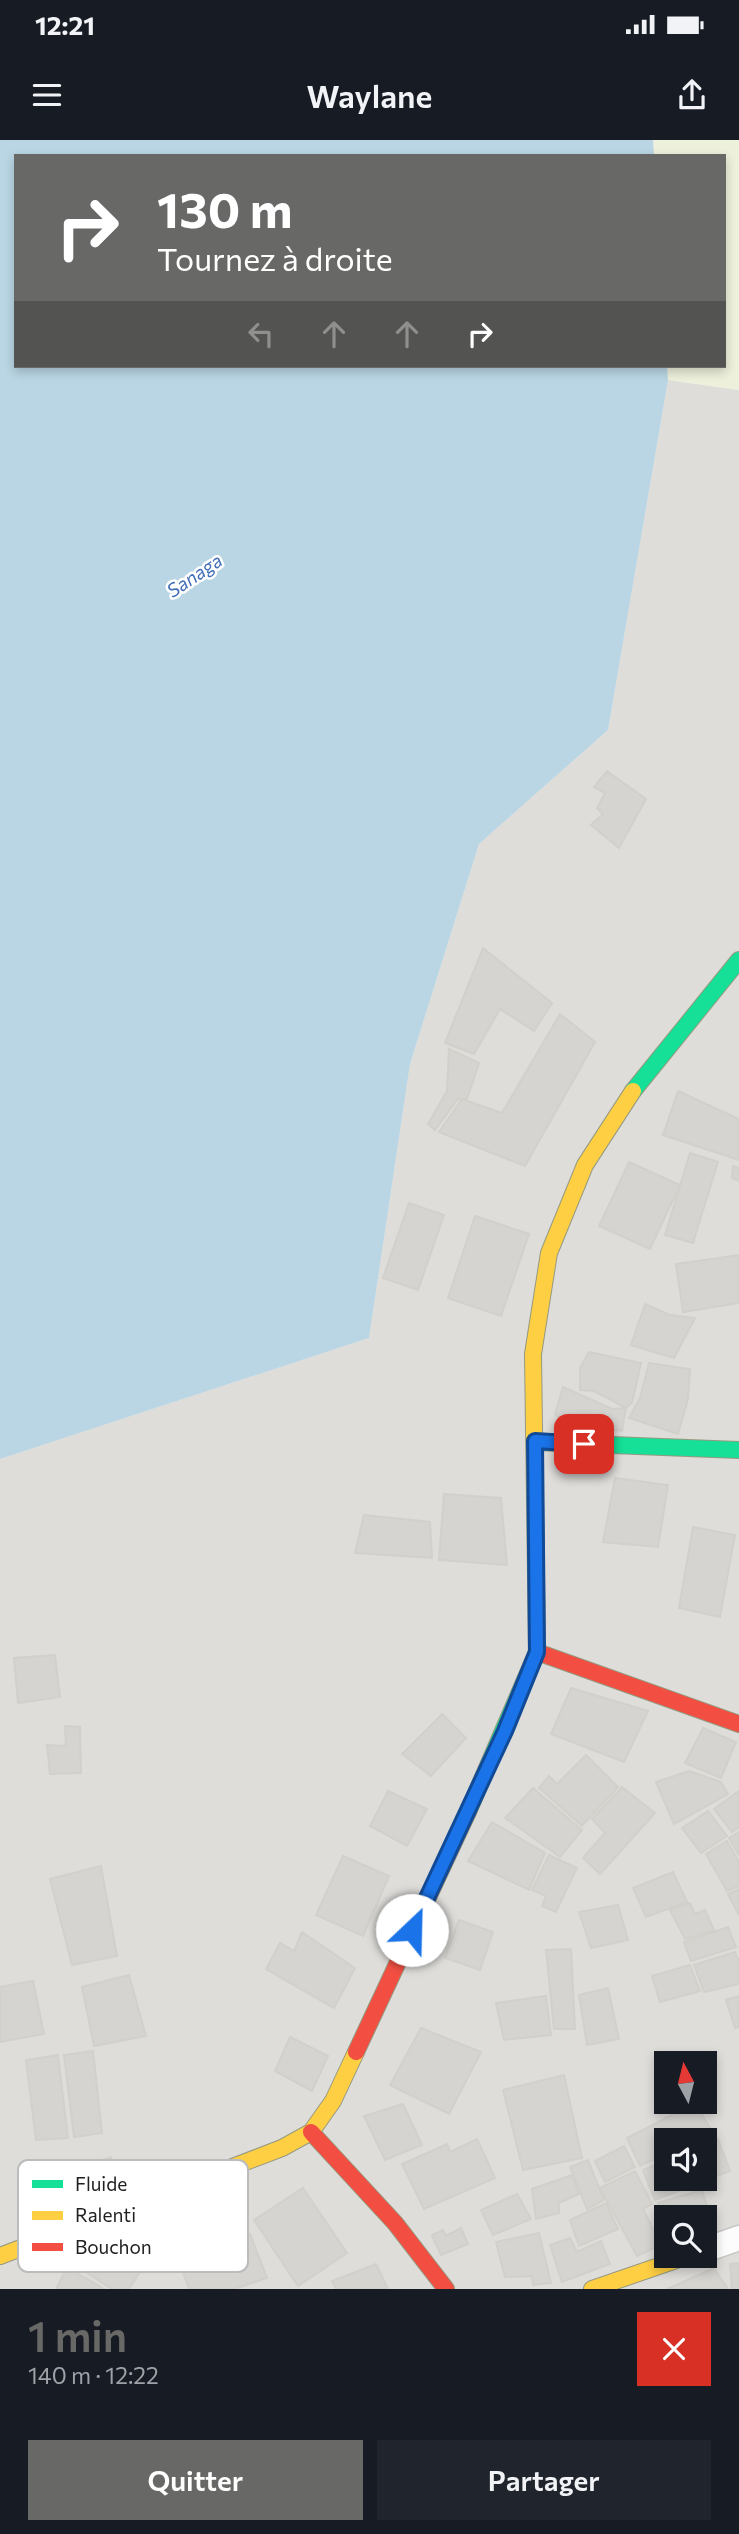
<!DOCTYPE html>
<html lang="fr">
<head>
<meta charset="utf-8">
<style>
	:root { --surface:#171b24; --page:#20242c; --text:#f1f3f6; --muted:#9ea1a6; --accent:#686866 }
	body { margin:0; font-family:Commissioner,sans-serif; background:var(--page); color:var(--text); height:100vh; display:flex; flex-direction:column; font-size:26px; white-space:nowrap }
	* { box-sizing:border-box; margin:0 }
	p { font-size:23px; color:var(--muted) }
	.icon { flex:none; width:38px; height:38px; fill:none; stroke:currentColor; stroke-width:2; stroke-linecap:round; stroke-linejoin:round }
	.map { position:relative; height:2149px; overflow:hidden }
	.details { display:flex; flex-direction:column; background:var(--surface); flex:1 }
	.details>* { flex:none }
	.banner { position:absolute; left:14px; top:14px; width:712px; height:214px; border-radius:0px; box-shadow:0 4px 10px #0003; background:#686866; color:#fff; overflow:hidden }
	.needle { width:46px; rotate:353deg }
	.fabs { position:absolute; left:654px; top:1911px; display:grid; gap:14px }
	.fabs a { display:grid; place-items:center; width:63px; height:63px; border-radius:0px; background:var(--surface); box-shadow:0 4px 10px #0003; font-size:35px }
	.pin { position:absolute; display:grid; place-items:center; width:60px; height:60px; color:#fff; margin:-30px; border-radius:14px; box-shadow:0 4px 10px #0006 }
	.me { position:absolute; width:77px; margin:-38px; rotate:24deg; stroke-linejoin:round; filter:drop-shadow(0 0 5px #0008) }
	.turn { display:flex; align-items:center; gap:24px; height:147px; padding:0 28px; font-size:32px }
	.turn .icon { width:91px; height:91px; stroke-width:2.5 }
	.turn b { display:block; font-size:49px; line-height:60px }
	.lanes { display:flex; align-items:center; height:66px; padding:0 28px; background:#0003; justify-content:center; gap:35px; direction:ltr }
	.lanes .off { opacity:.35 }
	.round { display:grid; place-items:center; flex:none; width:74px; height:74px; border-radius:0px; background:var(--page) }
	.overview { display:flex; align-items:center; justify-content:space-between; height:119px; padding:0 28px }
	h1 { font-size:42px; font-weight:600; line-height:52px; color:var(--accent) }
	.button { display:flex; gap:14px; margin-top:auto; padding:14px 28px }
	.button a { flex:1; height:80px; border-radius:0px; background:var(--accent); color:#fff; font-size:28px; font-weight:600; line-height:80px; text-align:center }
	.button a+a { background:var(--page); color:var(--text) }
	.status { display:flex; justify-content:space-between; align-items:center; height:49px; padding:0 35px; background:var(--surface); direction:ltr }
	.status svg { height:19px; fill:currentColor }
	header { display:flex; justify-content:space-between; align-items:center; height:91px; padding:0 28px; background:var(--surface); font-size:32px; font-weight:600 }
	.map>svg:first-child { display:block }
</style>
</head>
<body>
<div class="status"><b>12:21</b><svg viewBox="0 0 49 12"><path d="M0 12V9h3v3zM5 12V6h3v6zM10 12V3h3v9zM15 12V0h3v12zM26 1h20v11H26zM47 4h2v5h-2z"/></svg></div>
<header><svg class="icon" aria-label="menu" viewBox="0 0 24 24"><path d="M4 6h16M4 12h16M4 18h16"/></svg>Waylane<svg class="icon" aria-label="share" viewBox="0 0 24 24"><path d="M12 15V3M7 8l5-5 5 5M5 13v7h14v-7"/></svg></header>
<div class="map">
<svg width="739" height="2149" viewBox="0 0 739 2149">
	<rect width="100%" height="100%" fill="#efeee9"/>
	<!-- residential -->
	<path fill="#deddda" fill-rule="evenodd" d="M 668,240 L 739,250 L 739,2149 L 0,2149 L 0,1319 L 369,1198 L 410,924 L 479,704 L 608,590 ZM 667,1923 L 705,1923 L 705,1962 L 667,1962 ZM 667,2000 L 705,2000 L 705,2039 L 667,2039 ZM 667,2077 L 705,2077 L 705,2116 L 667,2116 Z"/>
	<!-- farmland -->
	<path fill="#edf0db" d="M 653,0 L 739,0 L 739,250 L 668,240 L 667,226 L 724,226 L 724,16 L 654,16 Z"/>
	<!-- water -->
	<path fill="#bad6e4" d="M 0,0 L 653,0 L 654,16 L 16,16 L 16,226 L 667,226 L 668,240 L 608,590 L 479,704 L 410,924 L 369,1198 L 0,1319 Z"/>
	<!-- building -->
	<path fill="#d5d4d0" stroke="#d2d0ca" stroke-width="2" d="M 607,631 L 646,659 L 619,708 L 591,685 L 603,674 L 597,668 L 605,653 L 594,647 Z
		M 483,808 L 552,863 L 534,891 L 500,869 L 474,914 L 445,903 Z
		M 560,874 L 595,902 L 525,1026 L 439,992 L 462,959 L 502,973 Z
		M 449,909 L 479,923 L 467,959 L 458,959 L 435,990 L 428,984 L 447,951 Z
		M 678,951 L 739,979 L 739,1020 L 663,995 Z
		M 690,1013 L 718,1022 L 693,1103 L 665,1095 Z
		M 629,1022 L 680,1045 L 650,1109 L 599,1086 Z
		M 733,1026 L 739,1028 L 739,1041 L 732,1038 Z
		M 409,1063 L 444,1075 L 418,1150 L 383,1138 Z
		M 475,1076 L 529,1094 L 501,1176 L 448,1158 Z
		M 739,1115 L 739,1163 L 683,1172 L 676,1124 Z
		M 645,1164 L 670,1175 L 695,1178 L 674,1218 L 631,1205 Z
		M 589,1212 L 641,1223 L 632,1263 L 626,1268 L 594,1251 L 580,1250 L 580,1228 Z
		M 649,1223 L 690,1229 L 688,1259 L 678,1294 L 629,1278 L 640,1258 Z
		M 563,1247 L 612,1269 L 626,1268 L 622,1291 L 564,1284 L 555,1274 Z
		M 615,1338 L 668,1345 L 658,1407 L 603,1402 Z
		M 444,1354 L 501,1358 L 507,1425 L 439,1420 Z
		M 364,1375 L 430,1382 L 432,1418 L 355,1413 Z
		M 693,1387 L 735,1395 L 720,1477 L 679,1468 Z
		M 55,1515 L 60,1557 L 18,1563 L 14,1518 Z
		M 571,1548 L 648,1571 L 624,1622 L 551,1594 Z
		M 442,1574 L 466,1598 L 431,1636 L 402,1614 Z
		M 65,1586 L 80,1587 L 81,1633 L 50,1634 L 47,1605 L 66,1606 Z
		M 703,1588 L 736,1602 L 721,1638 L 685,1623 Z
		M 586,1615 L 618,1647 L 582,1686 L 539,1648 L 549,1636 L 557,1644 Z
		M 689,1631 L 721,1642 L 728,1654 L 674,1684 L 656,1642 Z
		M 622,1647 L 655,1673 L 600,1734 L 583,1718 L 605,1693 L 592,1679 Z
		M 533,1648 L 582,1690 L 560,1717 L 505,1678 Z
		M 388,1651 L 427,1669 L 407,1706 L 370,1686 Z
		M 739,1651 L 739,1687 L 732,1692 L 714,1669 Z
		M 708,1671 L 727,1696 L 701,1713 L 682,1688 Z
		M 492,1682 L 545,1713 L 529,1750 L 468,1721 Z
		M 739,1692 L 739,1715 L 729,1698 Z
		M 727,1701 L 739,1722 L 739,1746 L 727,1751 L 706,1714 Z
		M 549,1715 L 577,1728 L 556,1772 L 542,1766 L 546,1756 L 532,1750 Z
		M 343,1716 L 389,1736 L 363,1796 L 316,1775 Z
		M 101,1726 L 117,1816 L 72,1825 L 50,1739 Z
		M 673,1732 L 687,1762 L 646,1777 L 633,1748 Z
		M 739,1749 L 739,1775 L 728,1754 Z
		M 690,1763 L 695,1774 L 705,1770 L 714,1790 L 685,1799 L 670,1770 Z
		M 618,1765 L 628,1800 L 591,1808 L 579,1772 Z
		M 459,1780 L 493,1792 L 480,1830 L 445,1818 Z
		M 728,1787 L 736,1807 L 691,1821 L 684,1802 Z
		M 302,1792 L 355,1828 L 334,1868 L 266,1829 L 280,1803 L 294,1811 Z
		M 571,1809 L 575,1889 L 554,1889 L 546,1810 Z
		M 735,1812 L 739,1822 L 739,1844 L 704,1852 L 694,1825 Z
		M 690,1825 L 700,1851 L 660,1862 L 652,1836 Z
		M 129,1835 L 146,1896 L 94,1906 L 82,1847 Z
		M 33,1841 L 44,1894 L 0,1902 L 0,1847 Z
		M 608,1848 L 619,1899 L 587,1905 L 579,1855 Z
		M 546,1856 L 551,1895 L 504,1900 L 496,1863 Z
		M 739,1856 L 739,1887 L 735,1888 L 726,1860 Z
		M 421,1888 L 481,1912 L 449,1974 L 390,1945 Z
		M 290,1897 L 328,1916 L 312,1951 L 275,1931 Z
		M 93,1911 L 102,1993 L 74,1997 L 64,1915 Z
		M 58,1915 L 68,1998 L 36,2000 L 26,1920 Z
		M 564,1935 L 582,2018 L 523,2030 L 503,1950 Z
		M 695,1963 L 712,1991 L 694,2000 L 667,2000 L 667,2013 L 640,2026 L 627,1998 Z
		M 403,1964 L 422,2005 L 385,2020 L 364,1976 Z
		M 477,1999 L 495,2038 L 424,2069 L 402,2024 L 447,2004 L 450,2012 Z
		M 718,1999 L 730,2031 L 655,2060 L 643,2030 L 667,2020 L 667,2039 L 705,2039 L 705,2004 Z
		M 624,2006 L 635,2027 L 605,2042 L 595,2021 Z
		M 111,2017 L 113,2035 L 50,2055 L 48,2037 Z
		M 588,2020 L 604,2060 L 587,2069 L 570,2027 Z
		M 635,2031 L 652,2064 L 643,2069 L 661,2105 L 637,2116 L 600,2048 Z
		M 572,2035 L 579,2054 L 559,2063 L 559,2073 L 536,2079 L 532,2049 Z
		M 303,2048 L 347,2113 L 298,2146 L 254,2080 Z
		M 702,2050 L 710,2076 L 667,2077 L 665,2090 L 658,2063 Z
		M 517,2054 L 531,2079 L 493,2095 L 481,2070 Z
		M 606,2063 L 618,2089 L 579,2106 L 570,2080 Z
		M 461,2088 L 468,2104 L 441,2115 L 432,2095 L 443,2090 L 446,2096 Z
		M 120,2091 L 139,2104 L 127,2123 L 140,2132 L 129,2149 L 112,2149 L 76,2126 L 95,2096 L 109,2104 Z
		M 539,2093 L 551,2143 L 533,2145 L 532,2136 L 505,2137 L 496,2102 Z
		M 250,2094 L 267,2138 L 234,2149 L 189,2149 L 178,2118 Z
		M 570,2098 L 577,2112 L 601,2101 L 610,2124 L 562,2142 L 550,2105 Z
		M 739,2123 L 739,2149 L 732,2149 L 730,2124 Z
		M 376,2124 L 388,2149 L 336,2149 L 332,2141 Z
		M 67,2127 L 104,2149 L 56,2149 Z
		M 714,2128 L 728,2149 L 667,2149 Z"/>
	<g fill="none" stroke-linecap="round" stroke-linejoin="round">
		<defs>
			<path id="street" d="M 705,2110 L 739,2098"/>
			<path id="fast" d="M 633,951 L 739,820
				M 535,1302 L 739,1310
				M 468,1672 L 537,1512 L 535,1361"/>
			<path id="slow" d="M 535,1361 L 533,1214 L 549,1113 L 585,1025 L 633,951
				M 0,2116 L 282,2008 L 311,1992 L 333,1961 L 356,1912
				M 592,2149 L 688,2116"/>
			<path id="jam" d="M 537,1512 L 739,1584
				M 356,1912 L 468,1672
				M 311,1992 L 395,2083 L 446,2149"/>
		</defs>
		<!-- street casing -->
		<use href="#street" stroke="#c7c7c5" stroke-width="27"/>
		<!-- fast casing -->
		<use href="#fast" stroke="#959a7f" stroke-width="18"/>
		<!-- slow casing -->
		<use href="#slow" stroke="#959a7f" stroke-width="18"/>
		<!-- jam casing -->
		<use href="#jam" stroke="#959a7f" stroke-width="18"/>
		<!-- street -->
		<use href="#street" stroke="#fdfcfc" stroke-width="24"/>
		<!-- fast -->
		<use href="#fast" stroke="#16e098" stroke-width="16"/>
		<!-- slow -->
		<use href="#slow" stroke="#ffcf43" stroke-width="16"/>
		<!-- jam -->
		<use href="#jam" stroke="#f24e42" stroke-width="16"/>
	</g>
	<g fill="none" stroke-linecap="round" stroke-linejoin="round">
		<defs>
			<path id="route" d="M 412,1790 L 505,1591 L 537,1512 L 535,1301 L 584,1304"/>
		</defs>
		<!-- route casing -->
		<use href="#route" stroke="#114b97" stroke-width="18"/>
		<!-- route -->
		<use href="#route" stroke="#1a73e8" stroke-width="12"/>
	</g>
	<g text-anchor="middle" dominant-baseline="central" stroke-width="5" stroke-linejoin="round" paint-order="stroke">
		<!-- water labels -->
		<g font-size="19" font-style="italic" fill="#4470b9" stroke="#fff">
			<text transform="translate(194 435) rotate(-34)">Sanaga</text>
		</g>
	</g>
	<!-- legend -->
	<rect x="18" y="2020" width="230" height="112" rx="10" fill="#fff" stroke="#bcbcbc" stroke-width="2"/>
	<rect x="32" y="2040" width="31" height="8" fill="#16e098"/>
	<rect x="32" y="2071" width="31" height="9" fill="#ffcf43"/>
	<rect x="32" y="2103" width="31" height="8" fill="#f24e42"/>
	<g font-size="19" fill="#202020">
		<text x="75" y="2051">Fluide</text>
		<text x="75" y="2082">Ralenti</text>
		<text x="75" y="2114">Bouchon</text>
	</g>
</svg>
<div class="fabs">
<a><svg class="needle" viewBox="-14 -14 28 28"><path d="M0-13l5 13h-10z" fill="#e53935"/><path d="M0 13l5-13h-10z" fill="#9ea1a6"/></svg></a>
<a><svg class="icon" aria-label="sound" viewBox="0 0 24 24"><path d="M4 9h4l5-4v14l-5-4H4zM17 9q2 3 0 6"/></svg></a>
<a><svg class="icon" aria-label="search" viewBox="0 0 24 24"><circle cx="10" cy="10" r="6"/><path d="M15 15l6 6"/></svg></a>
</div>
<div class="pin" style="left:584px;top:1304px;background:#d93025"><svg class="icon" aria-label="arrive" viewBox="0 0 24 24"><path d="M6 21V4h12l-3 4 3 4H6"/></svg></div>
<svg class="me" style="left:412px;top:1790px" viewBox="-20 -20 40 40"><circle r="19" fill="#fff"/><path d="M0-13L10 11 0 6-10 11z" fill="#1a73e8"/></svg>
<div class="banner">
<div class="turn"><svg class="icon" aria-label="right" viewBox="0 0 24 24"><path d="M7 20v-9h11M14 6l5 5-5 5"/></svg><div><b>130 m</b>Tournez à droite</div></div>
<div class="lanes"><svg class="icon off" aria-label="left" viewBox="0 0 24 24"><path d="M17 20v-9H6M10 6l-5 5 5 5"/></svg><svg class="icon off" aria-label="ahead" viewBox="0 0 24 24"><path d="M12 20V5M6 11l6-6 6 6"/></svg><svg class="icon off" aria-label="ahead" viewBox="0 0 24 24"><path d="M12 20V5M6 11l6-6 6 6"/></svg><svg class="icon" aria-label="right" viewBox="0 0 24 24"><path d="M7 20v-9h11M14 6l5 5-5 5"/></svg></div>
</div>
</div>
<section class="details">
<div class="overview"><div><h1>1 min</h1><p>140 m · 12:22</p></div><a class="round" style="background:#d93025;color:#fff"><svg class="icon" aria-label="close" viewBox="0 0 24 24"><path d="M6 6l12 12M18 6L6 18"/></svg></a></div>
<div class="button"><a>Quitter</a><a>Partager</a></div>
</section>
</body>
</html>
